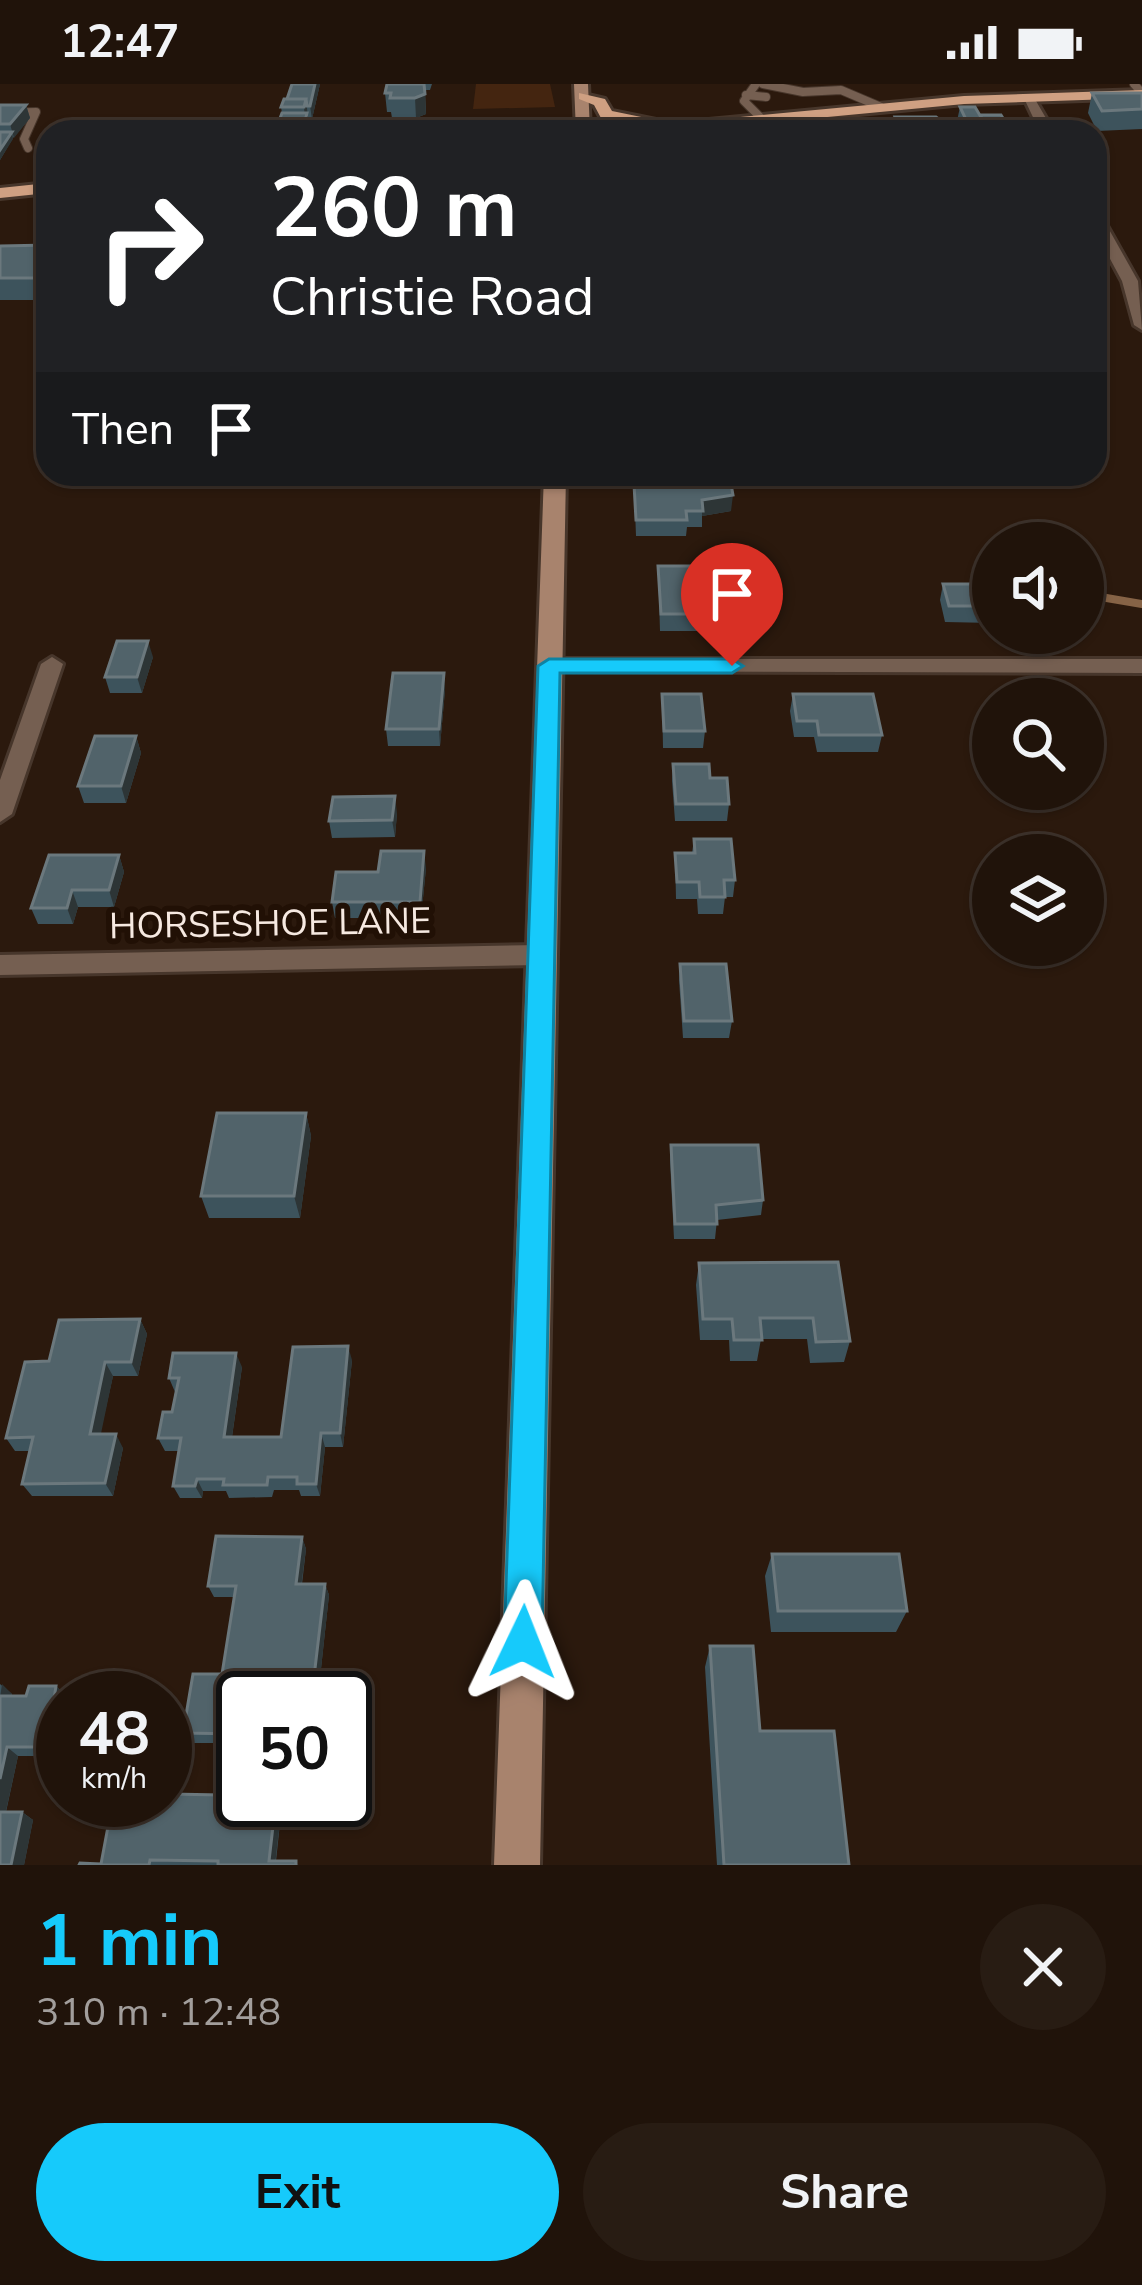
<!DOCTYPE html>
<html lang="en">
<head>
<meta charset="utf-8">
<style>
	:root { --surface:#20130a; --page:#281c13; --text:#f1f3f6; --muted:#a29e9c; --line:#3d322b; --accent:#16cafb }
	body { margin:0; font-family:"Nunito Sans",sans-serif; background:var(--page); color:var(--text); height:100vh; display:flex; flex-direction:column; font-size:45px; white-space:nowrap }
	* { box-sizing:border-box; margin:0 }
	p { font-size:39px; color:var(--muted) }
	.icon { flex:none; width:66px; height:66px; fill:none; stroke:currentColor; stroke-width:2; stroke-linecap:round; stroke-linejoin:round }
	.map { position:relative; height:1781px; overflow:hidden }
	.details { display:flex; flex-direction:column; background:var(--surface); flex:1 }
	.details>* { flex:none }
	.hud { position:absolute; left:36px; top:36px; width:1071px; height:366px; border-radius:36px; box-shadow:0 3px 9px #0004,0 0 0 3px var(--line); background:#202124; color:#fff; overflow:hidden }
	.controls { position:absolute; left:972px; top:438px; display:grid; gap:24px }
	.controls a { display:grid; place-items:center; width:132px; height:132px; border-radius:50%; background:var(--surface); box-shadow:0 3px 9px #0004,0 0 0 3px var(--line); font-size:60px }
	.speed { position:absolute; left:36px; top:1587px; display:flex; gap:24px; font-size:60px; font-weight:700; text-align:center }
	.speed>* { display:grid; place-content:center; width:156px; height:156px; border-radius:50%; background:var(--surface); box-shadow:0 3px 9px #0004,0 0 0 3px var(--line); line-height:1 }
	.speed small { font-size:30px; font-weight:400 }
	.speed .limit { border:6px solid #111; border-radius:18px; background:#fff; color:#111 }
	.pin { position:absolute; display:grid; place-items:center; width:102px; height:102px; color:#fff; margin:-123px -51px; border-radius:50% 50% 50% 0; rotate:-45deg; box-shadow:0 0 12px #0007 }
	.pin .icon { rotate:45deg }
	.me { position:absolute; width:132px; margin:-66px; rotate:2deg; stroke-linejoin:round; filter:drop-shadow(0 0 9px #0008) }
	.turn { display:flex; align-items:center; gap:42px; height:252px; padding:0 36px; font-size:54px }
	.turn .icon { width:156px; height:156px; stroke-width:2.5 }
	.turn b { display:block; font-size:84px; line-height:102px }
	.then { display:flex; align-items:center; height:114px; padding:0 36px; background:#0003; gap:24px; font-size:45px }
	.round { display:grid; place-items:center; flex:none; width:126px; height:126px; border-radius:63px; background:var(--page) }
	.summary { display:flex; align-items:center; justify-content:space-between; height:204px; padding:0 36px }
	h1 { font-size:72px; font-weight:700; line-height:90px; color:var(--accent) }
	.primary-button { display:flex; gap:24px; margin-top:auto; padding:24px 36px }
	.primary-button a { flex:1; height:138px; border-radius:72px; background:var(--accent); color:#111; font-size:48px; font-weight:700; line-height:138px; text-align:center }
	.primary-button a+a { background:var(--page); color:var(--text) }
	.status { display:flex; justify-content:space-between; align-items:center; height:84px; padding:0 60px; background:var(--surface); direction:ltr }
	.status svg { height:33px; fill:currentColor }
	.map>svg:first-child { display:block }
</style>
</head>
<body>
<div class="status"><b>12:47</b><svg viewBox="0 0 49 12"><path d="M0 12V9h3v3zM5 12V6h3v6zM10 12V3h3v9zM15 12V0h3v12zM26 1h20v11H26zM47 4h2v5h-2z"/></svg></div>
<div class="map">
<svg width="1142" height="1781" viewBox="0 0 1142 1781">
	<rect width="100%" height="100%" fill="#2b190d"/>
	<!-- green -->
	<path fill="#442510" d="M 476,0 L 550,0 L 555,23 L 473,25 Z"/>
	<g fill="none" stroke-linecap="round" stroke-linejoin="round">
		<!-- stream -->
		<path stroke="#866346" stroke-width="8" d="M 1083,510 L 1142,520"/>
		<defs>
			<path id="lane" d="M 756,0 L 744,17 L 762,35
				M 763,0 L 803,8 L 841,6 L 881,23
				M 1134,0 L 1142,9
				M 746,11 L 766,13
				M 0,29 L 36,28 L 24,55 L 28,64"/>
			<path id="street" d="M 1022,10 L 1032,10 L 1054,48 L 1040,48 Z
				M 1095,129 L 1102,133 L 1138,197 L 1142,246 L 1134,241 L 1122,197 L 1095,147 Z
				M 52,573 L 63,580 L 12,730 L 0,738 L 0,696 L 41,580 Z
				M 549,575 L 1142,575 L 1142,589 L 541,587 L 541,577 Z
				M 541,861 L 554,871 L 541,881 L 0,891 L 0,871 Z"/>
			<path id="secondary" d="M 574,0 L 588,0 L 590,48 L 576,48 Z
				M 544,390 L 566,390 L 540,1781 L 494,1781 Z"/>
			<path id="primary" d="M 1142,6 L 1142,14 L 964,20 L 671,48 L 617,48 L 624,44 L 964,12 Z
				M 579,9 L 605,15 L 612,27 L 656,36 L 649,40 L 601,34 L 594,21 L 579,15 Z
				M 48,99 L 48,109 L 0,114 L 0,104 Z"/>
		</defs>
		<!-- lane casing -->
		<use href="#lane" stroke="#47362b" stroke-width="10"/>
		<!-- street casing -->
		<use href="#street" stroke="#47362b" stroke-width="6"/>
		<!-- secondary casing -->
		<use href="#secondary" stroke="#47362b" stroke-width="6"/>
		<!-- primary casing -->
		<use href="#primary" stroke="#47362b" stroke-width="6"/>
		<!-- lane -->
		<use href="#lane" stroke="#755f51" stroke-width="8"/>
		<!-- street -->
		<use href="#street" fill="#755f51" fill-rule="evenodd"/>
		<!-- secondary -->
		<use href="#secondary" fill="#a8836d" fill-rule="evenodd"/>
		<!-- primary -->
		<use href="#primary" fill="#cfa082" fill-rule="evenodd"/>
	</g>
	<!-- wall -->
	<path fill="#3d535c" d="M 292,0 L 320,0 L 312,35 L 308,36 L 307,48 L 277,48 L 282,29 L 281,23 L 287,15 Z
		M 387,0 L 432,0 L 430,6 L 425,6 L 426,30 L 416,34 L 392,34 L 391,28 L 387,28 L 385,9 Z
		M 1092,9 L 1142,9 L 1142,45 L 1097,47 L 1088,29 Z
		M 0,21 L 26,21 L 30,34 L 13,54 L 0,76 Z
		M 960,23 L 1009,44 L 1008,48 L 963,48 L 957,37 Z
		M 48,161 L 40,216 L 0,216 L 0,162 Z
		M 634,400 L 731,427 L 702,432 L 702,443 L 687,443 L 686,452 L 636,452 Z
		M 658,482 L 706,513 L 719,530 L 718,547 L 660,547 Z
		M 943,500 L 993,500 L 993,539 L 945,538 L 940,516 Z
		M 153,573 L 142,609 L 110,609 L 105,593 Z
		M 445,606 L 440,662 L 388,662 L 386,645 Z
		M 662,610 L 705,647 L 703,664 L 663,664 Z
		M 793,610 L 882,651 L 878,668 L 817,668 L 814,653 L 794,653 L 790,627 Z
		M 136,652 L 141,669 L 126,719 L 84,719 L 78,702 Z
		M 673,680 L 710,694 L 729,720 L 727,737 L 675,737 L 672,697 Z
		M 397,729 L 395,753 L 332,754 L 329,737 Z
		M 694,755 L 735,796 L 733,813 L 725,813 L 723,830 L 698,830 L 697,815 L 676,815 L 675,769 L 692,769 Z
		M 119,771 L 124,788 L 114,823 L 78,823 L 73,840 L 38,840 L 31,824 Z
		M 426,784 L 421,834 L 335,834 L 332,818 L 378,788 Z
		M 680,880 L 732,937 L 729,954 L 683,954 L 679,896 Z
		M 306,1029 L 311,1052 L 300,1134 L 209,1134 L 201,1112 Z
		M 671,1061 L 763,1116 L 761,1131 L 717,1136 L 715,1155 L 674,1155 L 670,1076 Z
		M 838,1178 L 850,1257 L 844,1278 L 810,1279 L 807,1255 L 761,1255 L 757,1277 L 730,1277 L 729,1256 L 700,1256 L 696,1201 L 699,1179 Z
		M 140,1235 L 147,1250 L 138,1292 L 113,1292 L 100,1350 L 123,1364 L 113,1412 L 32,1412 L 22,1400 L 30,1367 L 15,1367 L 6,1354 L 49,1277 Z
		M 352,1276 L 343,1363 L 325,1363 L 320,1412 L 301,1412 L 299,1406 L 274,1406 L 272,1413 L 229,1414 L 226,1407 L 203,1407 L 202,1414 L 180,1414 L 173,1402 L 179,1367 L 165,1367 L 158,1354 L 172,1328 L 175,1308 L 169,1294 L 242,1283 L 232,1353 L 281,1353 Z
		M 302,1453 L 306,1465 L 302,1500 L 325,1500 L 329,1511 L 319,1603 L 292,1603 L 291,1614 L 243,1614 L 243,1659 L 190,1659 L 183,1649 L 222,1590 L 234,1513 L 214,1513 L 208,1502 Z
		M 772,1470 L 907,1527 L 896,1548 L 771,1548 L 765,1492 Z
		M 710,1562 L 760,1647 L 849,1781 L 717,1781 L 705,1583 Z
		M 0,1600 L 12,1610 L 12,1612 L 26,1612 L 56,1602 L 66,1612 L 63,1614 L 63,1685 L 51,1685 L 40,1676 L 41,1672 L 18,1672 L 6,1728 L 22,1728 L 33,1736 L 24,1781 L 0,1781 Z
		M 220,1711 L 227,1720 L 282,1720 L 276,1777 L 299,1781 L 79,1781 L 101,1780 L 145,1720 L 168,1720 Z"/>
	<!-- shaded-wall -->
	<path fill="#2d3536" d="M 315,0 L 320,0 L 312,35 L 310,22 Z
		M 425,10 L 426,30 L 416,34 L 415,14 Z
		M 306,15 L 309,43 L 307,48 L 303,48 L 305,36 L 304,23 Z
		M 26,21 L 30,34 L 14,54 L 10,40 Z
		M 12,48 L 13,55 L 0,76 L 0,66 Z
		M 48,178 L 48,211 L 40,216 L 33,194 Z
		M 48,260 L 48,276 L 44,277 L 40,262 Z
		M 733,411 L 731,427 L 702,432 L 702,416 Z
		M 148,557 L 153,573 L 142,609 L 137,593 Z
		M 444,589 L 445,606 L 440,662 L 439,645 Z
		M 136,652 L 141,669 L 126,719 L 121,702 Z
		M 395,712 L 397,729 L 395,753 L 392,736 Z
		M 424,767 L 426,784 L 421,834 L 420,818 Z
		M 119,771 L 124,788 L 114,823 L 109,806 Z
		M 72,806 L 78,823 L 73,840 L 67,824 Z
		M 306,1029 L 311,1052 L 300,1134 L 294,1112 Z
		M 140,1235 L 147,1250 L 138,1292 L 131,1278 Z
		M 348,1262 L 352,1276 L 343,1363 L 340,1349 Z
		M 236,1269 L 242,1283 L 230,1366 L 224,1353 Z
		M 105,1278 L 113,1292 L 98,1364 L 90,1350 Z
		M 321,1349 L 325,1363 L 320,1412 L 316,1400 Z
		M 116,1350 L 123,1364 L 113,1412 L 105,1399 Z
		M 197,1395 L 203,1407 L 202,1414 L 195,1402 Z
		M 302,1453 L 306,1465 L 300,1511 L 296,1500 Z
		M 325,1500 L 329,1511 L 319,1603 L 314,1593 Z
		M 287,1593 L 292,1603 L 291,1614 L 284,1614 Z
		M 2,1600 L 12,1610 L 9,1622 L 0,1614 Z
		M 56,1602 L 66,1612 L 63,1614 L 63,1625 L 54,1615 Z
		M 7,1663 L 18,1672 L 4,1736 L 0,1734 L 0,1695 Z
		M 276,1716 L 280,1716 L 282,1720 L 275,1781 L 269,1777 Z
		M 22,1728 L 33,1736 L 24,1781 L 11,1781 Z"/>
	<!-- building -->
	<path fill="#51636a" stroke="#6b787d" stroke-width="3" d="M 292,0 L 315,0 L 310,22 L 307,22 L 306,15 L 287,15 Z
		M 387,0 L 424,0 L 425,10 L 415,14 L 390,14 L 391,9 L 385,9 Z
		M 1092,9 L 1142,9 L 1142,25 L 1102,27 Z
		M 284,15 L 306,15 L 304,23 L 281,23 Z
		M 0,21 L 26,21 L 10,40 L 0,40 Z
		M 960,23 L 975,23 L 985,40 L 968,40 Z
		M 282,29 L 307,29 L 303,45 L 276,45 Z
		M 980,31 L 1001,31 L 1009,44 L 984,44 L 985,40 Z
		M 895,33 L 936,33 L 944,39 L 948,48 L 901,48 Z
		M 694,42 L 696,48 L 681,48 L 679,43 Z
		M 0,48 L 12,48 L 0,66 Z
		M 48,161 L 48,178 L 42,189 L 33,194 L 0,194 L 0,162 Z
		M 43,244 L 48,244 L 48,260 L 40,262 L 36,259 Z
		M 634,400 L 731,400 L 733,411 L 702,416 L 703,427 L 686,427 L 687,436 L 636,436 Z
		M 658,482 L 703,482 L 706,513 L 717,513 L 719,530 L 661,530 Z
		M 943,500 L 993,500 L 993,522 L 949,522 Z
		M 117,557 L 148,557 L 137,593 L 105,593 Z
		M 393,589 L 444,589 L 439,645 L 386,645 Z
		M 662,610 L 701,610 L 705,647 L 664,647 Z
		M 793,610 L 873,610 L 882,651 L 819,651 L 817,637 L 797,637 Z
		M 95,652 L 136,652 L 121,702 L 78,702 Z
		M 673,680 L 709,680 L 710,694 L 727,694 L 729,720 L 676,720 Z
		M 395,712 L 392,736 L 329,737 L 333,713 Z
		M 694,755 L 731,755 L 735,796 L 724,796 L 725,813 L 700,813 L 699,798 L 677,798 L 675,769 L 695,769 Z
		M 381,767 L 424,767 L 420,818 L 332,818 L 336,788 L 378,788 Z
		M 49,771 L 119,771 L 109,806 L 72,806 L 67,824 L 31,824 Z
		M 680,880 L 726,880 L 732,937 L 684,937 Z
		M 217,1029 L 306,1029 L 294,1112 L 201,1112 Z
		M 671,1061 L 758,1061 L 763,1116 L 716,1121 L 717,1140 L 675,1140 Z
		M 838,1178 L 850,1257 L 816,1258 L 813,1234 L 760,1234 L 762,1256 L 734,1256 L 732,1235 L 703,1235 L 699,1179 Z
		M 140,1235 L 131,1278 L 105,1278 L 90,1350 L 116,1350 L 105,1399 L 22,1400 L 33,1353 L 6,1354 L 25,1278 L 49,1277 L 59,1236 Z
		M 348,1262 L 340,1349 L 321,1349 L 316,1400 L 297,1400 L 297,1393 L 268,1393 L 267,1401 L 223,1401 L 224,1395 L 197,1395 L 195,1402 L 173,1402 L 181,1354 L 158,1354 L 163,1328 L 172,1328 L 179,1294 L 169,1294 L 173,1269 L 236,1269 L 224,1353 L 281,1353 L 293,1263 Z
		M 216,1452 L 302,1453 L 296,1500 L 325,1500 L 314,1593 L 287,1593 L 284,1614 L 243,1614 L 243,1650 L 183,1649 L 193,1590 L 222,1590 L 236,1502 L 208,1502 Z
		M 772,1470 L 899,1470 L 907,1527 L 778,1527 Z
		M 710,1562 L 753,1562 L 760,1647 L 834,1647 L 849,1781 L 724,1781 Z
		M 29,1602 L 56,1602 L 54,1615 L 63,1615 L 63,1676 L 40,1676 L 43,1663 L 7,1663 L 0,1695 L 0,1612 L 26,1612 Z
		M 170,1710 L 220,1711 L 219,1720 L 251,1720 L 251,1716 L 276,1716 L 269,1777 L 296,1777 L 296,1781 L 218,1781 L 218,1777 L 150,1776 L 149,1781 L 79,1781 L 80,1779 L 101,1780 L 113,1716 L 135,1716 L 135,1720 L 168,1720 Z
		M 0,1728 L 22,1728 L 11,1781 L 0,1781 Z"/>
	<!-- route -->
	<path fill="#16cafb" stroke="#0e83a3" stroke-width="3" d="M 549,575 L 732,575 L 743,582 L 732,589 L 560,589 L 542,1558 L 536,1571 L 523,1577 L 509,1571 L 504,1558 L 538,582 Z"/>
	<g text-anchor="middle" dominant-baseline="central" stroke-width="12" stroke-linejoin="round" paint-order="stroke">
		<!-- street labels -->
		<g font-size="36" fill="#f6e9e1" stroke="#211005">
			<text transform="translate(270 840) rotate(-1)">HORSESHOE LANE</text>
		</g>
	</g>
</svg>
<div class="controls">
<a><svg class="icon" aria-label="sound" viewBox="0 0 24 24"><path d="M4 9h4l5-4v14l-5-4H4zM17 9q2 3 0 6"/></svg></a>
<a><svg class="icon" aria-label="search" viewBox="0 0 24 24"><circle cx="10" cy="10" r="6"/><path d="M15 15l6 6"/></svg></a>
<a><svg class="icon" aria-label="layers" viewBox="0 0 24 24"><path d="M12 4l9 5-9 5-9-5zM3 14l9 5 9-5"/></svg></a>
</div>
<div class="speed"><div>48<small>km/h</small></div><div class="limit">50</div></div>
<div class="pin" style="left:732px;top:582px;background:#d93025"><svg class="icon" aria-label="arrive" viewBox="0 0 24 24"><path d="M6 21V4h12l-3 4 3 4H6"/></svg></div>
<svg class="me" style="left:523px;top:1558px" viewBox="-20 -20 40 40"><path d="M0-17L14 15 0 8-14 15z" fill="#16cafb" stroke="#fff" stroke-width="4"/></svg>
<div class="hud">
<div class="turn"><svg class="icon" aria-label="right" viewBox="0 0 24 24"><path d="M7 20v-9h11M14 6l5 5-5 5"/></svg><div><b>260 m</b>Christie Road</div></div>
<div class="then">Then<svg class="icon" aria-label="arrive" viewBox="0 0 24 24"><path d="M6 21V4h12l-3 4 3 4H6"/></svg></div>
</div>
</div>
<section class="details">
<div class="summary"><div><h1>1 min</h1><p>310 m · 12:48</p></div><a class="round"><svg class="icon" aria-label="close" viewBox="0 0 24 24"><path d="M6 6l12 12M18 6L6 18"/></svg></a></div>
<div class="primary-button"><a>Exit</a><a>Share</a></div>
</section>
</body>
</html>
